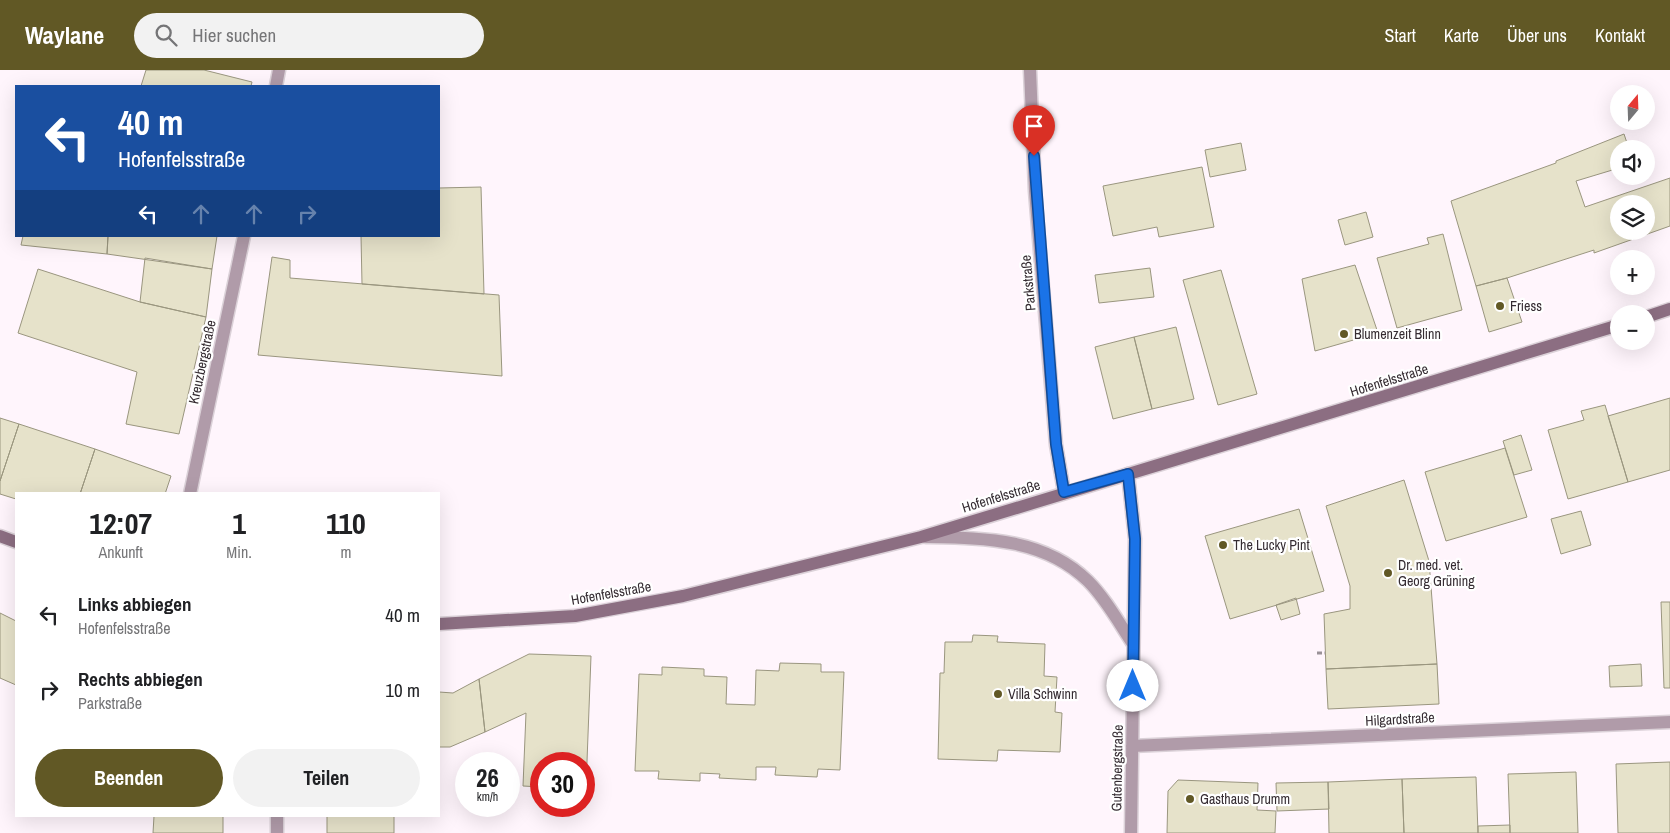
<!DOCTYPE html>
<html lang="de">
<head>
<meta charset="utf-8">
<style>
	:root { --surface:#fff; --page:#f2f2f2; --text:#202124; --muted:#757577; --accent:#615825 }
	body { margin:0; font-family:"Archivo Narrow",sans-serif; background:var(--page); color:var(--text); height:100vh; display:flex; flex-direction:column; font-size:19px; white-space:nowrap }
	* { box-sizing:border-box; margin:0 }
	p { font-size:16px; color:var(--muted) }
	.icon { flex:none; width:28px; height:28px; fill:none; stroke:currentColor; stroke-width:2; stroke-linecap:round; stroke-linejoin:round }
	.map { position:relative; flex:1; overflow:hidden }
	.sheet { position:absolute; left:15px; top:422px; width:425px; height:325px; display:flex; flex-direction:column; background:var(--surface); border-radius:0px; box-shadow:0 5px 20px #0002 }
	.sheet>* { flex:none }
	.hud { position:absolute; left:15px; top:15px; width:425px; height:152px; border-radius:0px; box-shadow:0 5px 20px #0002; background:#1a4fa0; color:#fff; overflow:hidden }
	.needle { width:32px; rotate:19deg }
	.fabs { position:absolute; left:1610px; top:15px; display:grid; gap:10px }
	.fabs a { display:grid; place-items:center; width:45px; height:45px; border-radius:50%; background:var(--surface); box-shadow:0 5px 20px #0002; font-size:25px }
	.speed { position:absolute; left:455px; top:682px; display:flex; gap:10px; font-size:25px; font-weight:700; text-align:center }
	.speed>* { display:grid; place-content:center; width:65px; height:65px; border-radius:50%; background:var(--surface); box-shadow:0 5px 20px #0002; line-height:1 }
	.speed small { font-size:12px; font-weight:400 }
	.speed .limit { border:8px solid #d22; background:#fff; color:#111 }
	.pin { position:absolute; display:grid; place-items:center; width:42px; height:42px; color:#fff; margin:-51px -21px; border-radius:50% 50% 50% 0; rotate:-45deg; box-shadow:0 0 5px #0007 }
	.pin .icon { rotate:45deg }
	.me { position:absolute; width:55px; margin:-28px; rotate:0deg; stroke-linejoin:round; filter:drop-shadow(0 0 4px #0008) }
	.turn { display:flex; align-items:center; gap:18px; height:105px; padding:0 20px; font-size:22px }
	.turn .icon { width:65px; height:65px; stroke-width:2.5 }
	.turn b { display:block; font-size:35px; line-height:42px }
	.lanes { display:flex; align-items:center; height:48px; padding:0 20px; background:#0003; justify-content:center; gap:25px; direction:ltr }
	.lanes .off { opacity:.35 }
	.eta { display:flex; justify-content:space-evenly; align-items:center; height:85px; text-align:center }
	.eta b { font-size:30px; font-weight:700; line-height:35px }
	.action { display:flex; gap:10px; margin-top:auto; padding:10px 20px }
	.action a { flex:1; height:58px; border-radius:30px; background:var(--accent); color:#fff; font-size:20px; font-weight:700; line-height:58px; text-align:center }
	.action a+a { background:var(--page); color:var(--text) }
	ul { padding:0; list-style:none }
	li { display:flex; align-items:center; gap:15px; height:75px; padding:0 20px }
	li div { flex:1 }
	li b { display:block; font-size:19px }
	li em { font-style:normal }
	header { display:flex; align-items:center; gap:30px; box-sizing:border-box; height:70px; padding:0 25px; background:var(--accent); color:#fff }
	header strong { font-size:24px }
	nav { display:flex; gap:28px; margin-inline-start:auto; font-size:18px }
	.search { width:350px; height:45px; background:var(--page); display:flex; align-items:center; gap:12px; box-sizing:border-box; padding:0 18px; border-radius:28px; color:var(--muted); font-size:19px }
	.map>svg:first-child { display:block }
</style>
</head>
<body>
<header>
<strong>Waylane</strong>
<div class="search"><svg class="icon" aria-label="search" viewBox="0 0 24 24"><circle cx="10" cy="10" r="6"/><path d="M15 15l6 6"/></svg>Hier suchen</div>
<nav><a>Start</a><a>Karte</a><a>Über uns</a><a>Kontakt</a></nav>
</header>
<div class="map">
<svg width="1670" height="763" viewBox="0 0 1670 763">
	<rect width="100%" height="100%" fill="#fff5fc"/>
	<!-- building -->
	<path fill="#e6e2ca" stroke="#9a967f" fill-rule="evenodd" d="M 146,0 L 204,0 L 252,12 L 251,16 L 141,16 Z
		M 1624,64 L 1629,79 L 1619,79 L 1619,98 L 1576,111 L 1585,137 L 1670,108 L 1670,156 L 1594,183 L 1594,180 L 1507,208 L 1476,216 L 1451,131 L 1556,93 L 1556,91 ZM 1619,134 L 1646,134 L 1646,161 L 1619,161 Z
		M 1241,73 L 1246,100 L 1210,107 L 1205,80 Z
		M 1202,97 L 1214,157 L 1159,167 L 1157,157 L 1113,166 L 1103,116 Z
		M 481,117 L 484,224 L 362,214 L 361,166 L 439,166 L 439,118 Z
		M 1366,142 L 1373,167 L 1345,175 L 1338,150 Z
		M 1443,164 L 1462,240 L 1397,258 L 1377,188 L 1429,174 L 1427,168 Z
		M 23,166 L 108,166 L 107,184 L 21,175 Z
		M 108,166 L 217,166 L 212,199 L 107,184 Z
		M 272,187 L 290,190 L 290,208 L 499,225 L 502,306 L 258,285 Z
		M 145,188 L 212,199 L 206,247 L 140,232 Z
		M 1355,195 L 1378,263 L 1315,281 L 1302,209 Z
		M 1150,198 L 1154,227 L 1099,233 L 1095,205 Z
		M 38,199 L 140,232 L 206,247 L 179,364 L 126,354 L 137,302 L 18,263 Z
		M 1221,200 L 1257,324 L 1218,335 L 1183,210 Z
		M 1507,208 L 1522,252 L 1489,262 L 1476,216 Z
		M 1176,257 L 1194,329 L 1152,339 L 1134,267 Z
		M 1134,267 L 1152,339 L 1113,349 L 1095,277 Z
		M 1670,328 L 1670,400 L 1628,412 L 1608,346 Z
		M 1605,335 L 1628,412 L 1568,429 L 1548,360 L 1584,350 L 1581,341 Z
		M 0,348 L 19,354 L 0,411 Z
		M 19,354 L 95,379 L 80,424 L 16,424 L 16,429 L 0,424 L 0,411 Z
		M 1521,365 L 1532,400 L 1514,405 L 1503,371 Z
		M 1505,378 L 1527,447 L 1446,471 L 1425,402 Z
		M 95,379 L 171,406 L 165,424 L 80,424 Z
		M 1404,410 L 1429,491 L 1437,594 L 1326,599 L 1324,544 L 1350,539 L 1350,516 L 1326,436 Z
		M 1299,439 L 1324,521 L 1230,549 L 1205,466 Z
		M 1581,441 L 1591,475 L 1561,484 L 1551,449 Z
		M 1296,528 L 1300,544 L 1281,550 L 1276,535 Z
		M 1661,532 L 1670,532 L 1670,618 L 1664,618 Z
		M 0,543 L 16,551 L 16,615 L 0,608 Z
		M 973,565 L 998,566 L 997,572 L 1045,574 L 1044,606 L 1057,607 L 1055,642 L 1062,643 L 1060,682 L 998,680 L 997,691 L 938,689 L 940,603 L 944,603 L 945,572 L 972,572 Z
		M 529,584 L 591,586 L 586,718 L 584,718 L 584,694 L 541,694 L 541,717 L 523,716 L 526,643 L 485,662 L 479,609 Z
		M 780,593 L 821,594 L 821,602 L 844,602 L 840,700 L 818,699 L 817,707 L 775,705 L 776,697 L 756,697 L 756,710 L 719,708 L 720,704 L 700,703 L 700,711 L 658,709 L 659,701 L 635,701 L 639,604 L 662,605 L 662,597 L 704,599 L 704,606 L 727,607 L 726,634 L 755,635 L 756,600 L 779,601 Z
		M 1437,594 L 1439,634 L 1328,639 L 1326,599 Z
		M 1641,594 L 1642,616 L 1610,617 L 1609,596 Z
		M 479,609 L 485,662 L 450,677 L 439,677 L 439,622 L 453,623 Z
		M 1670,692 L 1670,763 L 1618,763 L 1616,694 Z
		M 1576,702 L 1578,763 L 1510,763 L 1508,704 Z
		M 1476,707 L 1478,763 L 1404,763 L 1402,709 Z
		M 1402,709 L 1404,763 L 1329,763 L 1328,712 Z
		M 1178,710 L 1258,713 L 1257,740 L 1276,741 L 1275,763 L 1167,763 L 1168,721 Z
		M 1328,712 L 1329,739 L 1277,741 L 1276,713 Z
		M 154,746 L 223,746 L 223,763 L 153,763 Z
		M 327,746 L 394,746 L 394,763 L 327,763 Z
		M 1510,755 L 1510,763 L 1478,763 L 1478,756 Z"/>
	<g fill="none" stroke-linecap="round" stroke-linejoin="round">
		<defs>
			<path id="minor" d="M 1030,0 L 1035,121 L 1056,375 L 1064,422
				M 276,16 L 279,0
				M 1128,404 L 1135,469 L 1131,763
				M 190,424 L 244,166
				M 926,467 C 984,468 1044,468 1088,511 C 1106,529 1119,553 1133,574
				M 1132,676 L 1670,652
				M 277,763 L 277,746"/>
			<path id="secondary" d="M 1646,247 L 1670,239
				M 0,466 L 16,472
				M 439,554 L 575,546 L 683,526 L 921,467 L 1619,255"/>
		</defs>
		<!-- minor casing -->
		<use href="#minor" stroke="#dbd1d8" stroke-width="15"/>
		<!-- secondary casing -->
		<use href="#secondary" stroke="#dbd1d8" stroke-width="15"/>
		<!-- path -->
		<path stroke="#9a9197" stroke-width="3" stroke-dasharray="5 2.5" stroke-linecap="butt" d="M 1317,583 L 1325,583"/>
		<!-- minor -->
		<use href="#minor" stroke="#b09ba9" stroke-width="12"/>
		<!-- secondary -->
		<use href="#secondary" stroke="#8c6e82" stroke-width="12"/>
	</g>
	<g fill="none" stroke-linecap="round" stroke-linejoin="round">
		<defs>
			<path id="route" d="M 1034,86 L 1056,374 L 1064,422 L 1128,404 L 1135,469 L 1133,616"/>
		</defs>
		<!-- route casing -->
		<use href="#route" stroke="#114b97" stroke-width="12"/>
		<!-- route -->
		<use href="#route" stroke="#1a73e8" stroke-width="9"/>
	</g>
	<!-- markers -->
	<g fill="#615825" stroke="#fff" stroke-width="2">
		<circle cx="1500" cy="236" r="5"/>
		<circle cx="1344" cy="264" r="5"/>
		<circle cx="1223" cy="475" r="5"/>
		<circle cx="1388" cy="503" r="5"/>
		<circle cx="998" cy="624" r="5"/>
		<circle cx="1190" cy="729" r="5"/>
	</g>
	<g text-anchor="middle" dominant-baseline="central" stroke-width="4.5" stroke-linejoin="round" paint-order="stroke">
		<!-- street labels -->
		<g font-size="14" fill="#352c32" stroke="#fff">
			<text transform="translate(1028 213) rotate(-95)">Parkstraße</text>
			<text transform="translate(202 292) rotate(-78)">Kreuzbergstraße</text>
			<text transform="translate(1389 310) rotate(-17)">Hofenfelsstraße</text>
			<text transform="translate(1001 426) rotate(-17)">Hofenfelsstraße</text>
			<text transform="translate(611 523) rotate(-10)">Hofenfelsstraße</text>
			<text transform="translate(1400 649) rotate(-3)">Hilgardstraße</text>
			<text transform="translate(1117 698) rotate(-89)">Gutenbergstraße</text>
		</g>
		<!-- poi labels -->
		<g font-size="14" fill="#352c32" stroke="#fff" text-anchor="start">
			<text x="1510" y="236">Friess</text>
			<text x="1354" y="264">Blumenzeit Blinn</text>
			<text x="1233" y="475">The Lucky Pint</text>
			<text x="1398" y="495">Dr. med. vet.<tspan x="1398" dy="16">Georg Grüning</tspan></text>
			<text x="1008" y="624">Villa Schwinn</text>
			<text x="1200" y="729">Gasthaus Drumm</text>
		</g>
	</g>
</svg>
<div class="fabs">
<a><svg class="needle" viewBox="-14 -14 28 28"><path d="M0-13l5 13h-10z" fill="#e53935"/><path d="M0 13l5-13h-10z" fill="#757577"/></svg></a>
<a><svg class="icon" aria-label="sound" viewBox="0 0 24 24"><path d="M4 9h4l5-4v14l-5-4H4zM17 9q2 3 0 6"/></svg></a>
<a><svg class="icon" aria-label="layers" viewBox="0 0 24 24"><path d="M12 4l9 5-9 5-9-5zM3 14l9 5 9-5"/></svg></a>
<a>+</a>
<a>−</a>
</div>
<div class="speed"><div>26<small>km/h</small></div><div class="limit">30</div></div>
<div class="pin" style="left:1034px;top:86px;background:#d93025"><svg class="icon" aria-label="arrive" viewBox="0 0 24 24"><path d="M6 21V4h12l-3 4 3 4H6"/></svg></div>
<svg class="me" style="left:1133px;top:616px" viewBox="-20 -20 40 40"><circle r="19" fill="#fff"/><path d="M0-13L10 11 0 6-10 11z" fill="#1a73e8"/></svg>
<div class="hud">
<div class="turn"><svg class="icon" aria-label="left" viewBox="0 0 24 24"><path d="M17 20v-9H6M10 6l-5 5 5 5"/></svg><div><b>40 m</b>Hofenfelsstraße</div></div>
<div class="lanes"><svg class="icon" aria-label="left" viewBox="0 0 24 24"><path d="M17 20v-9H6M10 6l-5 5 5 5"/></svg><svg class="icon off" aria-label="ahead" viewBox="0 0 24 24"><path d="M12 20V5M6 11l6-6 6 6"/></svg><svg class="icon off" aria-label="ahead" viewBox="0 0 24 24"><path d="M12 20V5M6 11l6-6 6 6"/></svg><svg class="icon off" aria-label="right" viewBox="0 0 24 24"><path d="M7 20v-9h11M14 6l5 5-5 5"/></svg></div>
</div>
<section class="sheet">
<div class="eta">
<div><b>12:07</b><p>Ankunft</p></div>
<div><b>1</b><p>Min.</p></div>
<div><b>110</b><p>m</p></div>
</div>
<ul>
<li><svg class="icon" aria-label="left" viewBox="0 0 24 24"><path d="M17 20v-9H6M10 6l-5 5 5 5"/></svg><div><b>Links abbiegen</b><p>Hofenfelsstraße</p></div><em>40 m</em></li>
<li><svg class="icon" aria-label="right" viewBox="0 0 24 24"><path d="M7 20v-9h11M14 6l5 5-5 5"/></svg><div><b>Rechts abbiegen</b><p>Parkstraße</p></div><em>10 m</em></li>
</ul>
<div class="action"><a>Beenden</a><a>Teilen</a></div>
</section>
</div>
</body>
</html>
